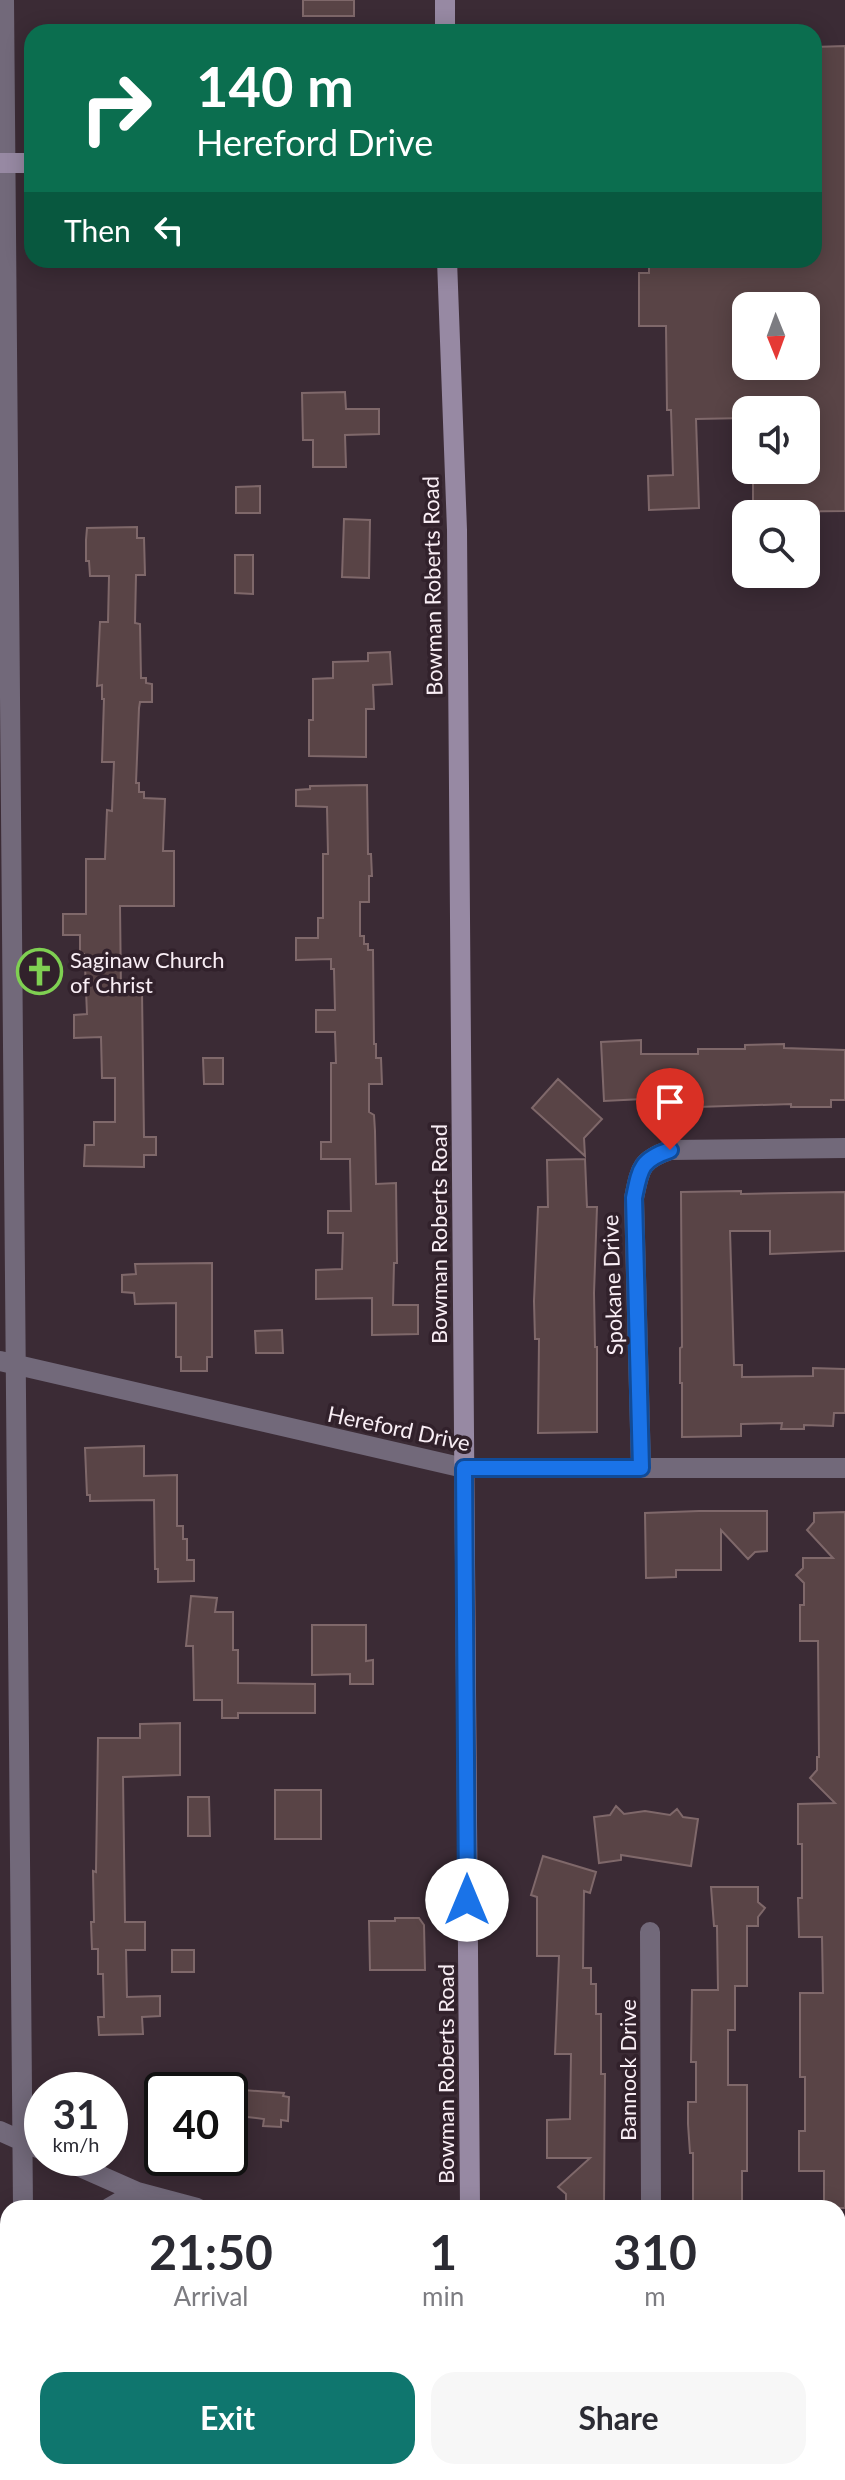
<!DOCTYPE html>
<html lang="en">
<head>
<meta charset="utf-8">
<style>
	:root { --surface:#fff; --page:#f7f7f7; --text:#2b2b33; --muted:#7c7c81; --accent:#0f766e }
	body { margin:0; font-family:Lato,sans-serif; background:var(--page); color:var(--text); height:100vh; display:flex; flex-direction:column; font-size:30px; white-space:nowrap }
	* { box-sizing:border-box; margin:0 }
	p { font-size:26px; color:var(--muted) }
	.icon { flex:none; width:44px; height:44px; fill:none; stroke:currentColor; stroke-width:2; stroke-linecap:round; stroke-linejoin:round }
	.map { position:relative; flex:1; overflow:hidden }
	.details { position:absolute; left:0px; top:2200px; width:846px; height:280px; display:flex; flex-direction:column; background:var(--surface); border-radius:24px 24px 0 0; box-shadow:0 4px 20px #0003 }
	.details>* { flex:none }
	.banner { position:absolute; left:24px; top:24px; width:798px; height:244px; border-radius:24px; box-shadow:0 4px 20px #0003; background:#0b6e4f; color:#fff; overflow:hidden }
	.needle { width:52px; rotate:179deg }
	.tools { position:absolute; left:732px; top:292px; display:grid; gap:16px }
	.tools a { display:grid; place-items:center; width:88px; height:88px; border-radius:16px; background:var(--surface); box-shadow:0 4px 20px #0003; font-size:40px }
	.speed { position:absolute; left:24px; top:2072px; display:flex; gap:16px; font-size:40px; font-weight:700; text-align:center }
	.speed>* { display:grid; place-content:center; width:104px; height:104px; border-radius:50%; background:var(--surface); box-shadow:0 4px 20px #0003; line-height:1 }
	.speed small { font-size:20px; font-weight:400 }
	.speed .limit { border:4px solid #111; border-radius:12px; background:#fff; color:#111 }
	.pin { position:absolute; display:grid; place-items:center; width:68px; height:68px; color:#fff; margin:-82px -34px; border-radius:50% 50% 50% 0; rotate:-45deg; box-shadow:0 0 8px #0007 }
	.pin .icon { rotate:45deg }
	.me { position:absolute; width:88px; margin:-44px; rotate:0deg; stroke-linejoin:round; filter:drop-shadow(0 0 6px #0008) }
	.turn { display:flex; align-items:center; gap:28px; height:168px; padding:0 40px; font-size:36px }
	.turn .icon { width:104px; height:104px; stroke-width:2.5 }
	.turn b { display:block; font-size:56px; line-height:68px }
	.then { display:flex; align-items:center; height:76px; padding:0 40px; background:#0003; gap:16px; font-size:30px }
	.eta { display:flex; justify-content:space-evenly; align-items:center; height:136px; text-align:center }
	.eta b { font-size:48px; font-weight:700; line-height:56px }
	.cta { display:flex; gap:16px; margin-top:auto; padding:16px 40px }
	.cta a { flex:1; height:92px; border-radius:24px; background:var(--accent); color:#fff; font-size:32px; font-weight:700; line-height:92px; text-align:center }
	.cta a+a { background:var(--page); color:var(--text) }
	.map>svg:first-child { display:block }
</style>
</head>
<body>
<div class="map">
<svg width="845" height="2480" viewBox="0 0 845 2480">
	<rect width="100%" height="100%" fill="#3b2b35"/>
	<!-- building -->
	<path fill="#594446" stroke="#7f686a" stroke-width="2" fill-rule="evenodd" d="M 303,0 L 354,0 L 354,16 L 303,16 Z
		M 845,46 L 845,511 L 753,512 L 753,470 L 806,470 L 806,410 L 746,410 L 746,418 L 696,419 L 699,508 L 649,510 L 648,476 L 673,475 L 671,410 L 667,410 L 666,326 L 639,326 L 639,273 L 649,273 L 649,260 L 814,260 L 814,47 ZM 746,306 L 806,306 L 806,366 L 746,366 Z
		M 345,392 L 346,409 L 379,409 L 379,434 L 345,435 L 346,467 L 313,467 L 313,440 L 303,440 L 302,393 Z
		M 260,486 L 260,513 L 236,513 L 236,487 Z
		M 344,519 L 370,520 L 369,578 L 342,577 Z
		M 137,527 L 137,538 L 144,538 L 145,575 L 136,575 L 135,623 L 140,624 L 141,678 L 146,678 L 146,683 L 152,684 L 152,702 L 140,702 L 139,708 L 136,783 L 139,783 L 139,792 L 144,792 L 144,798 L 165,799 L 163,851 L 174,851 L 174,906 L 120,906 L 121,992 L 142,992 L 144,1137 L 156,1137 L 156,1155 L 144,1155 L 144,1167 L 84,1166 L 85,1145 L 94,1145 L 94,1122 L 115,1122 L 115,1078 L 102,1078 L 101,1037 L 74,1038 L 74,1015 L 87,1014 L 85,966 L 84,954 L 80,954 L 80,935 L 63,935 L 63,914 L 86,914 L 86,859 L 105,859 L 107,810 L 112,811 L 114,762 L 102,762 L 104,699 L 102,699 L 102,685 L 97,686 L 100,622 L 108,622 L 109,576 L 90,576 L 89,561 L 86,561 L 86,540 L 87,528 Z
		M 235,555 L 253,555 L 253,594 L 235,593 Z
		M 390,652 L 392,684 L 373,685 L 374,709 L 366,709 L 366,757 L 309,756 L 309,720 L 313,720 L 313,679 L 333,678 L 333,662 L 368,661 L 368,653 Z
		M 367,785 L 368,854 L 371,854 L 372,876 L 369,876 L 369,902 L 360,902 L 360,936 L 364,936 L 364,944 L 368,944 L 368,950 L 373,950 L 374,1044 L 376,1044 L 376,1058 L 381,1058 L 382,1084 L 369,1084 L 369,1112 L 374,1115 L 375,1131 L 376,1184 L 396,1183 L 397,1263 L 394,1263 L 393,1305 L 418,1305 L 418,1334 L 372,1335 L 372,1298 L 316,1299 L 316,1270 L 342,1269 L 343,1233 L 328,1233 L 328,1211 L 351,1211 L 350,1159 L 321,1159 L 321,1142 L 331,1142 L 331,1063 L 336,1063 L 335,1032 L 316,1032 L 316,1010 L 335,1010 L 334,969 L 331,969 L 331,959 L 296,960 L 296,938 L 318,938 L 318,918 L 323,918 L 323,854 L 328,854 L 327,807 L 296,806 L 296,790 L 310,789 L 310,786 Z
		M 641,1040 L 641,1054 L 698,1054 L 698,1049 L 745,1049 L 745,1045 L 784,1044 L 784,1048 L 845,1050 L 845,1100 L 831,1100 L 831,1107 L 791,1107 L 791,1104 L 698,1107 L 698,1096 L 643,1097 L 643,1099 L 604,1101 L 601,1042 Z
		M 203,1058 L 223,1058 L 223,1084 L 204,1084 Z
		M 558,1079 L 602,1119 L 584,1138 L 585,1156 L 532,1108 Z
		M 585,1159 L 587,1207 L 597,1207 L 594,1293 L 595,1347 L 597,1347 L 597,1432 L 538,1433 L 539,1339 L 535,1339 L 534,1301 L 538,1207 L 548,1207 L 547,1160 Z
		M 741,1191 L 741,1194 L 845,1192 L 845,1251 L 770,1254 L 770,1231 L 730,1231 L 734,1365 L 742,1365 L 742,1377 L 813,1376 L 813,1368 L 845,1369 L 845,1413 L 834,1413 L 833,1426 L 804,1425 L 804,1429 L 781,1429 L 782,1423 L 741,1424 L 741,1436 L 682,1437 L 682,1383 L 680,1383 L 680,1348 L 682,1347 L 681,1192 Z
		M 212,1263 L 212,1357 L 207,1357 L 207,1371 L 181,1371 L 181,1357 L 176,1357 L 176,1303 L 135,1304 L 134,1293 L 122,1292 L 122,1275 L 136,1274 L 135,1264 Z
		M 282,1330 L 283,1353 L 256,1353 L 255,1331 Z
		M 144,1446 L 144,1476 L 177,1475 L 177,1526 L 183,1526 L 183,1539 L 187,1539 L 187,1560 L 194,1560 L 194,1581 L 158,1582 L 158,1569 L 155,1569 L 154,1500 L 90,1501 L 90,1495 L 87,1495 L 85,1448 Z
		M 699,1511 L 767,1511 L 767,1551 L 755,1552 L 748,1559 L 721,1530 L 721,1570 L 676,1570 L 676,1577 L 646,1578 L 645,1513 Z
		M 845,1512 L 845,2208 L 824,2208 L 824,2171 L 799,2171 L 799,2131 L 805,2131 L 805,2077 L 800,2077 L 800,1993 L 823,1993 L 822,1937 L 799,1937 L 798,1898 L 802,1898 L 802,1844 L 798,1844 L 798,1804 L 835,1803 L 810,1778 L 817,1770 L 817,1757 L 819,1757 L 818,1641 L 800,1641 L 800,1605 L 804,1605 L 804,1583 L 796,1575 L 803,1568 L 803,1558 L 833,1558 L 807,1530 L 814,1522 L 814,1513 Z
		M 191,1596 L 217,1598 L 215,1612 L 233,1612 L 233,1650 L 238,1650 L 238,1683 L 315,1684 L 315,1713 L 238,1713 L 238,1718 L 222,1718 L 222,1700 L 194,1700 L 193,1646 L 186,1646 Z
		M 312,1625 L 366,1625 L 366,1661 L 373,1660 L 373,1684 L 350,1684 L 350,1674 L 312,1675 Z
		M 180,1723 L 180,1775 L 123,1777 L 125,1922 L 145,1922 L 145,1950 L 126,1950 L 127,1997 L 160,1996 L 160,2016 L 142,2017 L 143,2034 L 99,2035 L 98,2017 L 104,2017 L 103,1974 L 98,1974 L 98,1949 L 92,1949 L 91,1922 L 94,1922 L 93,1871 L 96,1872 L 98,1738 L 140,1738 L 140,1724 Z
		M 275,1790 L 321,1790 L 321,1839 L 275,1839 Z
		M 188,1797 L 209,1797 L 210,1836 L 188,1836 Z
		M 616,1806 L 624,1814 L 645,1811 L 670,1815 L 677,1809 L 683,1817 L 698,1819 L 691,1866 L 621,1855 L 621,1860 L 599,1863 L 594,1817 L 610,1815 Z
		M 543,1856 L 596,1872 L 590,1893 L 584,1891 L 583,1968 L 591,1968 L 591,1984 L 596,1984 L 596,2014 L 601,2014 L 601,2074 L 605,2074 L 604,2205 L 566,2205 L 566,2194 L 558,2187 L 590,2158 L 547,2158 L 547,2120 L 570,2119 L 571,2054 L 555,2054 L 559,1956 L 537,1956 L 537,1897 L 531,1895 Z
		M 711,1887 L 758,1887 L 758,1902 L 765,1908 L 758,1917 L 758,1926 L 747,1926 L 747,1986 L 735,1986 L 735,2030 L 728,2030 L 728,2085 L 747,2085 L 747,2171 L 742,2171 L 742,2208 L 693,2208 L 693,2153 L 690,2153 L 688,2124 L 688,2102 L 696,2102 L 696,2062 L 691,2062 L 692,1990 L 718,1990 L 717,1926 L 714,1926 Z
		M 395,1918 L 419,1918 L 424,1925 L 425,1970 L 370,1970 L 369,1921 L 395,1921 Z
		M 172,1950 L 194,1950 L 194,1972 L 172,1972 Z
		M 230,2089 L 284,2093 L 283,2096 L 289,2097 L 288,2121 L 281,2120 L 281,2127 L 263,2126 L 264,2119 L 230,2115 Z"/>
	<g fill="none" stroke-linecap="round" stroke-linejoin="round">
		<!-- street -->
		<path stroke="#72697a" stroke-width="20" d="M 4,0 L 23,2208
			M 0,1361 L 464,1468 L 845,1468
			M 641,1468 L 634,1198 C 640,1169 640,1160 670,1150 L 845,1148
			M 650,1932 L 651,2208
			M 0,2131 L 42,2150
			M 60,2158 L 137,2192 L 197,2208
			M 109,2208 L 137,2192
			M 838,2393 L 845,2393
			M 26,2472 L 26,2480
			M 653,2472 L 655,2480"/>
		<!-- secondary -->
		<path stroke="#9789a3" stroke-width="20" d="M 445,32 L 445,0
			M 0,163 L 32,163
			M 447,260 L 457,530 L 470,2208
			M 472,2472 L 472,2480"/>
	</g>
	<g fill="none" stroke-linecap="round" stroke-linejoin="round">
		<defs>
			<path id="route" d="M 467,1900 L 464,1468 L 641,1468 L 634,1198 C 640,1169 640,1160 670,1150"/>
		</defs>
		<!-- route casing -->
		<use href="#route" stroke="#114b97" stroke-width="20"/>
		<!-- route -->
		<use href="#route" stroke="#1a73e8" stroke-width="14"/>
	</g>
	<!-- icons -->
	<defs>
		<symbol id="church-ring" viewBox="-11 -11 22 22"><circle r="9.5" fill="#31212b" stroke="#7fd052" stroke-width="1.5"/><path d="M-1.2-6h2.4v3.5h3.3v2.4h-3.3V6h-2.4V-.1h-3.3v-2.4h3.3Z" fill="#7fd052"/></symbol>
	</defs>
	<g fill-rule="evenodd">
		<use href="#church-ring" x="14" y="946" width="51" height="51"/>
	</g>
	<g text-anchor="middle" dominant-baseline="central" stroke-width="7" stroke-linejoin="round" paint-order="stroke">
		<!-- street labels -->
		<g font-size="22" fill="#f9eef5" stroke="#31212b">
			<text transform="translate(432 586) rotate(-91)">Bowman Roberts Road</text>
			<text transform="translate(438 1234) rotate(-90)">Bowman Roberts Road</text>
			<text transform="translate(612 1285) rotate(-92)">Spokane Drive</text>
			<text transform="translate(399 1428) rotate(12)">Hereford Drive</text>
			<text transform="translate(627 2070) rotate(-90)">Bannock Drive</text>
			<text transform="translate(445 2074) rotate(-90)">Bowman Roberts Road</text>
		</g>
		<!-- poi labels -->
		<g font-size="22" fill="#f9eef5" stroke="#31212b" text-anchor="start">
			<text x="70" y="959">Saginaw Church<tspan x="70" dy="25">of Christ</tspan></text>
		</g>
	</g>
</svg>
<div class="tools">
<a><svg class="needle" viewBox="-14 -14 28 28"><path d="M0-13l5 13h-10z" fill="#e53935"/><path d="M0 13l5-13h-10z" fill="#7c7c81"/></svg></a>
<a><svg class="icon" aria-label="sound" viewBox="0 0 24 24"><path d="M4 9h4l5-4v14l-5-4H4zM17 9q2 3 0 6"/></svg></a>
<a><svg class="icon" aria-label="search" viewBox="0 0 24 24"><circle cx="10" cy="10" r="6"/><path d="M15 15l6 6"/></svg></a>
</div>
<div class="speed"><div>31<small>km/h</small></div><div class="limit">40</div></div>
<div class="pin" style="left:670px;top:1150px;background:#d93025"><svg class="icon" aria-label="arrive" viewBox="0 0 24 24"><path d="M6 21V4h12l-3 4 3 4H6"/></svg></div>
<svg class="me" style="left:467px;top:1900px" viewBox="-20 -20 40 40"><circle r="19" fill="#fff"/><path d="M0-13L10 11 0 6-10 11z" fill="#1a73e8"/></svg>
<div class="banner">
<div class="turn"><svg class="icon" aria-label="right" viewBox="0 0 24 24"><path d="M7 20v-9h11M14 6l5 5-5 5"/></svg><div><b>140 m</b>Hereford Drive</div></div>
<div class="then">Then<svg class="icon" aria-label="left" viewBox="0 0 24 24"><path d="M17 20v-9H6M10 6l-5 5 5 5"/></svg></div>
</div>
<section class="details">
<div class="eta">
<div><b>21:50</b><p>Arrival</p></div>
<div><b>1</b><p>min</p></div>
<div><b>310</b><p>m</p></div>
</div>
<div class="cta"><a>Exit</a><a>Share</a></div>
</section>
</div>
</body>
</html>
